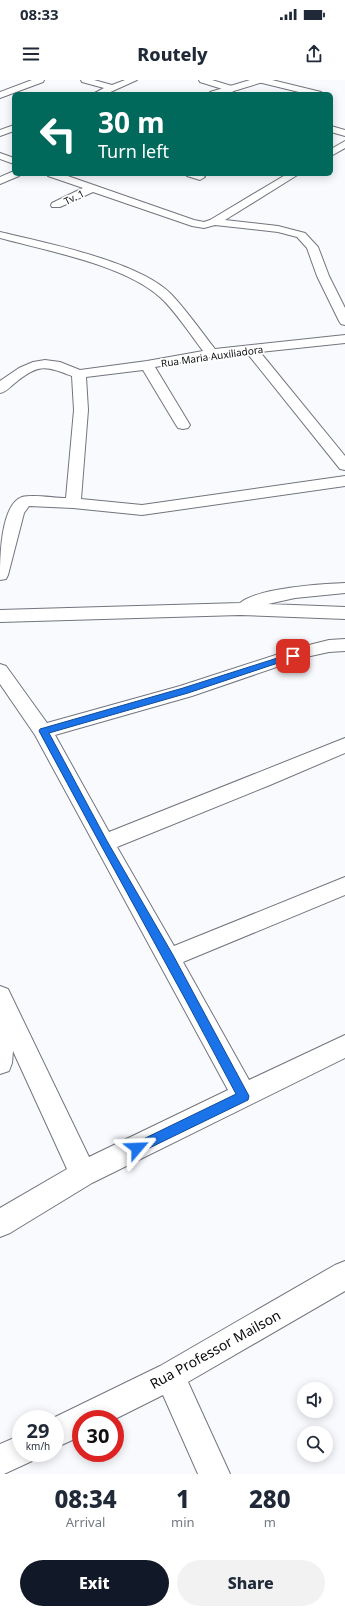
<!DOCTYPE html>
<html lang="en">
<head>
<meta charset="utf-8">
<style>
	:root { --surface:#fff; --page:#f2f2f3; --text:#1f2937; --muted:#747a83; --accent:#111827 }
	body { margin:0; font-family:"Noto Sans",sans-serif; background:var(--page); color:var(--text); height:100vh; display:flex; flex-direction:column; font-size:15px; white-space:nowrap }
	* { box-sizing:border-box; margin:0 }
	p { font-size:13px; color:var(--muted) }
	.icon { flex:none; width:22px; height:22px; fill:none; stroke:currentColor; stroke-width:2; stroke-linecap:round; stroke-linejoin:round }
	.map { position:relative; height:1394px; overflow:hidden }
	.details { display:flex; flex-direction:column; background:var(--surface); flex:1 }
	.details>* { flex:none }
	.guide { position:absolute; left:12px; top:12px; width:321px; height:84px; border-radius:6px; box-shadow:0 2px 10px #0003; background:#00695c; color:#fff; overflow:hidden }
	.tools { position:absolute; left:297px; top:1302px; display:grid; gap:8px }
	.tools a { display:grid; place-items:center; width:36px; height:36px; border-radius:50%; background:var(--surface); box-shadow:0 2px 10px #0003; font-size:20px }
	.speed { position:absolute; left:12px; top:1330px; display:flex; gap:8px; font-size:20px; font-weight:700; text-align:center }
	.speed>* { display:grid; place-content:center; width:52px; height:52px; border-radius:50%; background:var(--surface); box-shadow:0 2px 10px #0003; line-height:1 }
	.speed small { font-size:10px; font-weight:400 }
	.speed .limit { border:6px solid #d22; background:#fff; color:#111 }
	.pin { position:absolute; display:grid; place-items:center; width:34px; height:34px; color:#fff; margin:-17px; border-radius:8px; box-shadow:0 2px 6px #0006 }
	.me { position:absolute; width:44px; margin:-22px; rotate:64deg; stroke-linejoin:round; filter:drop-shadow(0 0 3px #0008) }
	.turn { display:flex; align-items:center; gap:14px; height:84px; padding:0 20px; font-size:18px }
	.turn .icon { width:52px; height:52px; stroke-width:2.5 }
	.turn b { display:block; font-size:28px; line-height:34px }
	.eta { display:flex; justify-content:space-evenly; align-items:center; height:68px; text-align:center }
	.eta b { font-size:24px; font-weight:800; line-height:28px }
	.button { display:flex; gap:8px; margin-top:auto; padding:8px 20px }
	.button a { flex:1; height:46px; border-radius:24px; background:var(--accent); color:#fff; font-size:16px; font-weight:800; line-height:46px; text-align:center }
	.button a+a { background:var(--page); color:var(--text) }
	.status { display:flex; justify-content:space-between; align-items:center; height:28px; padding:0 20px; background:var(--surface); direction:ltr }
	.status svg { height:11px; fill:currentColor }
	header { display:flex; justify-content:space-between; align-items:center; height:52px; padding:0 20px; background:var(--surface); font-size:18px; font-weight:800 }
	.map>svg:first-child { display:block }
</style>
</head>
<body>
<div class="status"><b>08:33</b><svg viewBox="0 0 49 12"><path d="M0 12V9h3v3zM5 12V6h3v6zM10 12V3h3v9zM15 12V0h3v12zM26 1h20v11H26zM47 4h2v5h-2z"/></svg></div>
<header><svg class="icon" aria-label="menu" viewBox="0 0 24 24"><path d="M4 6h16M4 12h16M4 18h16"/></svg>Routely<svg class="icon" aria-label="share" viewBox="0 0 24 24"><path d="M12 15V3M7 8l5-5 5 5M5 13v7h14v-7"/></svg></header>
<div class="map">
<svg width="345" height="1394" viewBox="0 0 345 1394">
	<rect width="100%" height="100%" fill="#f8fafe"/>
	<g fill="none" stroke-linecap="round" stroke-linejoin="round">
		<defs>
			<path id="minor" d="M 32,0 L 44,0 L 43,2 L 0,18 L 0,12 Z
				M 81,0 L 94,0 L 112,5 L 125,0 L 137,0 L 106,14 L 93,14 L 104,8 L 82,2 Z
				M 199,0 L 212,0 L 235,7 L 236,9 L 232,12 L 200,2 Z
				M 257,0 L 272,0 L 321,12 L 323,14 L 307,14 L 258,2 Z
				M 14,45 L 14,51 L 0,56 L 0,50 Z
				M 331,46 L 345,50 L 345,56 L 331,52 Z
				M 345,61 L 345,68 L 331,76 L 331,69 Z
				M 0,73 L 14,78 L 14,84 L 0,79 Z
				M 47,94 L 62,94 L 194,140 L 204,142 L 210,140 L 287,94 L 299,94 L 225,140 L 278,146 L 305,153 L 318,167 L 329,196 L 345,228 L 345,245 L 341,244 L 339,241 L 317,196 L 307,168 L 297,157 L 278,152 L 215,145 L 204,148 L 192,146 L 93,112 L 60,127 L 52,127 L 51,125 L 52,123 L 83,108 L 48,96 Z
				M 186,94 L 201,94 L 205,97 L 200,100 L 187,96 Z
				M 0,152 C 46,163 138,181 171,214 C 187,231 201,251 215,269 L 345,255 L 345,263 L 260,272 L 345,376 L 345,390 L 340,389 L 247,273 L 212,277 L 155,287 L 190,345 L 188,348 L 183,349 L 178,348 L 176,345 L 143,290 L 86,297 L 88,330 L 81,419 L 142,425 L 345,396 L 345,406 L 142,435 L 73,428 L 29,426 L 24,433 L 8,495 L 6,499 L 0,500 C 0,480 0,425 22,417 C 33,414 54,418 66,418 L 74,330 L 72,296 C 46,286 39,283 15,303 C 10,307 6,312 0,313 L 0,301 L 19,288 L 33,282 L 45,280 L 60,282 L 80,290 L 147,281 L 203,271 C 191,255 175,231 161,218 C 125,185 48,171 0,158 Z
				M 345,503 L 345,513 L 295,518 L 268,524 L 345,527 L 345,539 L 240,535 L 0,542 L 0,530 L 240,523 C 258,508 320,504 345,503 Z
				M 345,559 L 345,571 L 329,572 L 306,577 L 192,616 L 55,655 L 109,752 L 345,658 L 345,673 L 270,705 L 117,767 L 174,866 L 345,797 L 345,815 L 183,882 L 249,1000 L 345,955 L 345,978 L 92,1103 L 10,1153 L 0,1157 L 0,1128 L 67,1089 L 13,971 L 12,983 L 9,991 L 0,994 L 0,906 L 8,909 L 89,1077 L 228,1010 L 35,655 L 0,604 L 0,584 L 6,586 L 47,643 L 180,606 L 297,568 L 329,560 Z
				M 345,1181 L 345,1211 L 188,1302 L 230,1394 L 198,1394 L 163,1315 L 115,1339 L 81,1339 L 81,1356 L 55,1368 L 55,1339 L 51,1339 L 160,1286 L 335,1185 Z
				M 21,1355 L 21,1373 L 35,1373 L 32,1381 L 4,1394 L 0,1394 L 0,1364 Z"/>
			<path id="tertiary" d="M 250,0 L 265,0 L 263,2 L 224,14 L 209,14 L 210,12 Z
				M 14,91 L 14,94 L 21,94 L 19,96 L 0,104 L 0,97 Z"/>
		</defs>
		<!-- minor casing -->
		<use href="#minor" stroke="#72757d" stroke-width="2"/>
		<!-- tertiary casing -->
		<use href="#tertiary" stroke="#72757d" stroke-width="2"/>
		<!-- minor -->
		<use href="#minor" fill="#fff" fill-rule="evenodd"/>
		<!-- tertiary -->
		<use href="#tertiary" fill="#fff" fill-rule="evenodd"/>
	</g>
	<!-- route -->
	<path fill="#1a73e8" stroke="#114b97" d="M 293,573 L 296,574 L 297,576 L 296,577 L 188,613 L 49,653 L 107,761 L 173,875 L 249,1016 L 248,1020 L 137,1074 L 133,1072 L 131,1068 L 133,1064 L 236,1014 C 172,892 104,773 39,651 L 40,649 L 183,608 Z"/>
	<g text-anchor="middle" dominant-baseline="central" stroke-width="3.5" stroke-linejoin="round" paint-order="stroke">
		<!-- far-street labels -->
		<g font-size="10" fill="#0a0b0e" stroke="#fff">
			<text transform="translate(74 117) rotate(-26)">Tv. 1</text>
			<text transform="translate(212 276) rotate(-8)">Rua Maria Auxiliadora</text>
		</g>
		<!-- near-street labels -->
		<g font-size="14" fill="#0a0b0e" stroke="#fff">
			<text transform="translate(215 1269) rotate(-29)">Rua Professor Mailson</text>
		</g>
	</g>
</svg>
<div class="tools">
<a><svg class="icon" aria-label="sound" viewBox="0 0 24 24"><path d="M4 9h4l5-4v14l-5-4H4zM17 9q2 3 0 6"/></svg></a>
<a><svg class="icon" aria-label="search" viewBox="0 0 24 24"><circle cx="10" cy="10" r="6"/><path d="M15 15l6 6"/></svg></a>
</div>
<div class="speed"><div>29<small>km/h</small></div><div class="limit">30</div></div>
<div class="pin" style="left:293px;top:576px;background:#d93025"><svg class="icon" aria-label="arrive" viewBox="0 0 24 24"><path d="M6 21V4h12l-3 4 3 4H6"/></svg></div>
<svg class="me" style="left:137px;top:1068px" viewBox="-20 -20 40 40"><path d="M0-17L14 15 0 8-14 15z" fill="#1a73e8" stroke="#fff" stroke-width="4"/></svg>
<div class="guide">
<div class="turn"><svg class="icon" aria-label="left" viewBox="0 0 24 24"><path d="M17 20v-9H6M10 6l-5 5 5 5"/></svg><div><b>30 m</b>Turn left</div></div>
</div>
</div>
<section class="details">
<div class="eta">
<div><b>08:34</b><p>Arrival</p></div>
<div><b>1</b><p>min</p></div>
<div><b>280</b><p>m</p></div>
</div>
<div class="button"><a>Exit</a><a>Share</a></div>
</section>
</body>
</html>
